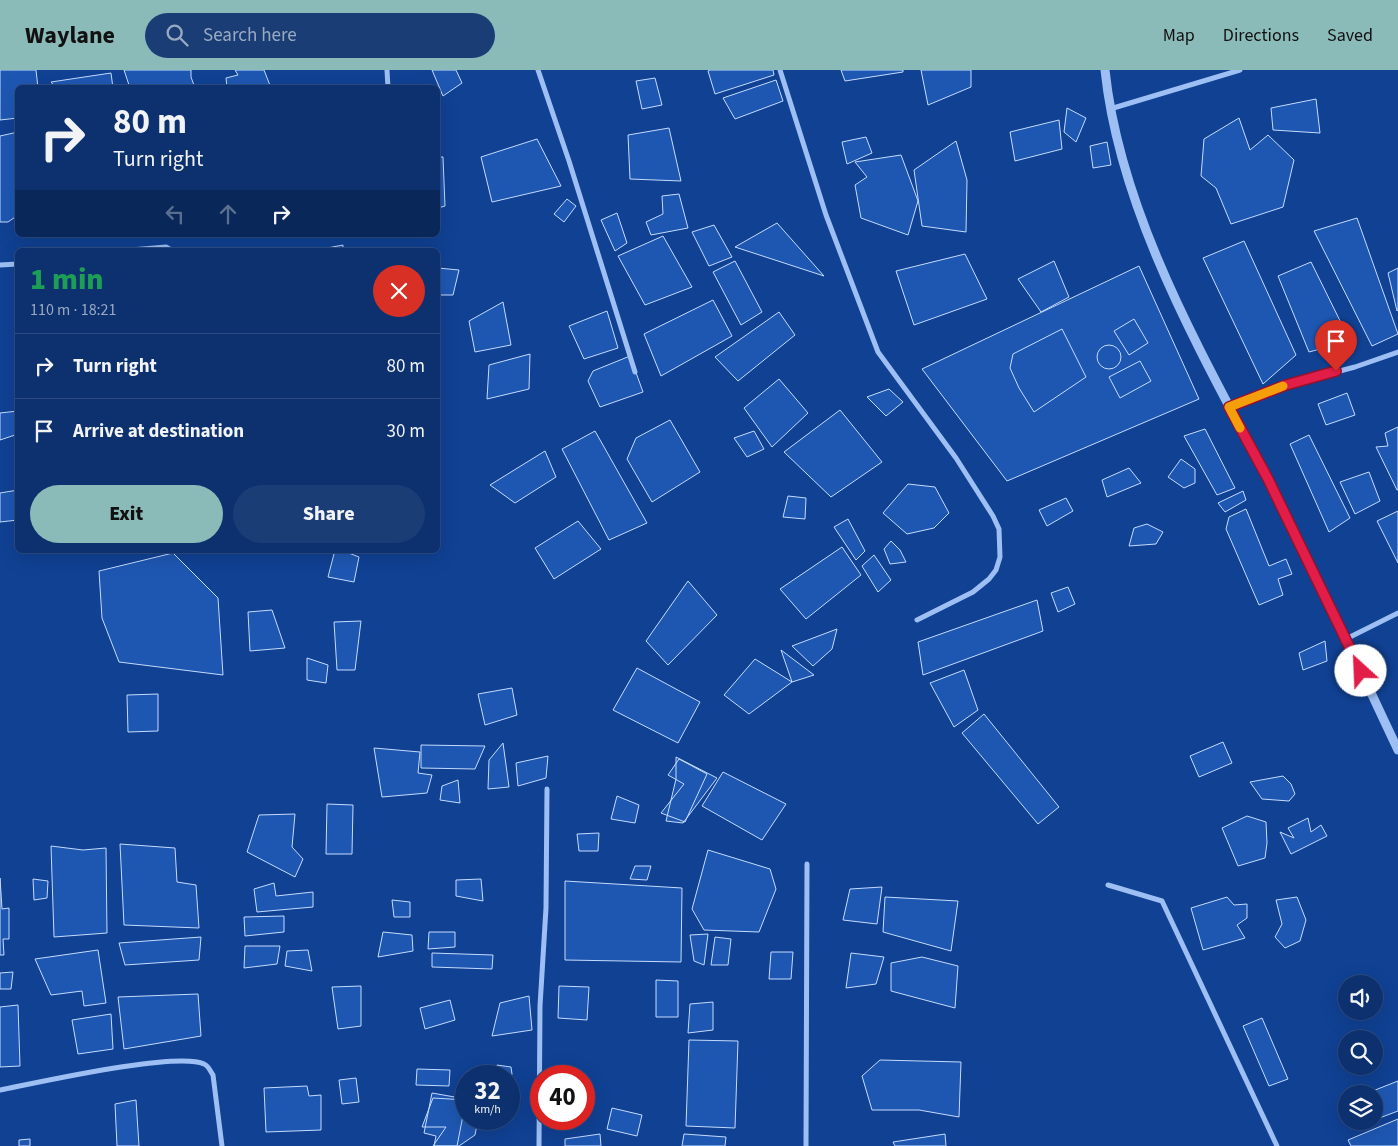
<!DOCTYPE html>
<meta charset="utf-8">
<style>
:root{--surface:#0c316e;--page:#1a3d76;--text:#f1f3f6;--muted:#9aa9c2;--line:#2c4c81;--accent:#8bbbb9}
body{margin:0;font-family:"Source Sans 3",sans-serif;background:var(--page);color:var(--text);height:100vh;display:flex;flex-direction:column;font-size:19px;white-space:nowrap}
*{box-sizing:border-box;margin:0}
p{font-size:16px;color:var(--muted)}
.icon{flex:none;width:28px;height:28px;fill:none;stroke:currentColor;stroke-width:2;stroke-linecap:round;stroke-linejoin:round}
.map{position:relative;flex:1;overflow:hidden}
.sheet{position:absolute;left:15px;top:178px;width:425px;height:305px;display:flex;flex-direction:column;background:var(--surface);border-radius:8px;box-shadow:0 5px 20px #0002,0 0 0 1px var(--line)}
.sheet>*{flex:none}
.top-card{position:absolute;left:15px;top:15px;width:425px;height:152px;border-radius:8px;box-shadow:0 5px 20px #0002,0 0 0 1px var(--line);background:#0c316e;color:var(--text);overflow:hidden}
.fabs{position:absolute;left:1338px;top:905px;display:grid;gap:10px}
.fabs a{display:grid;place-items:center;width:45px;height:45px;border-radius:50%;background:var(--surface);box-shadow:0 5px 20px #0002,0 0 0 1px var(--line);font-size:25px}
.speed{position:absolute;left:455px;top:995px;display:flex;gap:10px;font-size:25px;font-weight:700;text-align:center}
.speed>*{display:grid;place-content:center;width:65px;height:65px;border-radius:50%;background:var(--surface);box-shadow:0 5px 20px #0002,0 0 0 1px var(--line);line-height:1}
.speed small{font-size:12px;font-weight:400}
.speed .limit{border:8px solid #d22;background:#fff;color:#111}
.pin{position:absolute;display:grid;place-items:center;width:42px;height:42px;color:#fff;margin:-51px -21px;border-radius:50% 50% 50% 0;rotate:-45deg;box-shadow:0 0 5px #0007}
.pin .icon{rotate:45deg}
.me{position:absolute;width:55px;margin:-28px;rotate:335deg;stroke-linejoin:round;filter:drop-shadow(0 0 4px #0008)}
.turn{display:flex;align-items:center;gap:18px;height:105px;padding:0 15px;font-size:22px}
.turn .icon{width:65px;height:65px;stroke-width:2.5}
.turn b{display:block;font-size:35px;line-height:42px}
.lanes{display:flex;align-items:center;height:48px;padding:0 15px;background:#0003;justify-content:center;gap:25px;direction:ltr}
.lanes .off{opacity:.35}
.round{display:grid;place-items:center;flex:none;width:52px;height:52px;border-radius:26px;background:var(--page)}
.head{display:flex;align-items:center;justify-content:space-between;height:85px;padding:0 15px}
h1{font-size:30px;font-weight:800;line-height:38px;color:#1e9e55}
.primary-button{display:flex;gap:10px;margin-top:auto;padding:10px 15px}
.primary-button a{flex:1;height:58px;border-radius:30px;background:var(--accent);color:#111;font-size:20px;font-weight:800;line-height:58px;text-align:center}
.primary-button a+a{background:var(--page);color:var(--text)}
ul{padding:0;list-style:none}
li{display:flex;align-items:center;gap:15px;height:65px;padding:0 15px;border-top:1px solid var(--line)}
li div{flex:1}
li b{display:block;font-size:19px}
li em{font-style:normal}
header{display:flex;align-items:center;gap:30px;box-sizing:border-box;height:70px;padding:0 25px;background:var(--accent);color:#111}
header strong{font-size:24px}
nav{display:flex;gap:28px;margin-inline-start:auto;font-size:18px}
.search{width:350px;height:45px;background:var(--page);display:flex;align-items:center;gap:12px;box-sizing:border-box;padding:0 18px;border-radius:28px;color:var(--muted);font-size:19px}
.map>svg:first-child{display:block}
.building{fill:#1e57b2;stroke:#c5dbfe}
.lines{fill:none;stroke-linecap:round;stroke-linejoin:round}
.minor{stroke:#9dbff3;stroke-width:5}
.tertiary{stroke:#9dbff3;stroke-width:9}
.route-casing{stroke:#92132f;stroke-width:12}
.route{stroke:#e11d48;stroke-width:9}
.slow{stroke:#f59e0b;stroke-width:9}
</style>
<header>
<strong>Waylane</strong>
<div class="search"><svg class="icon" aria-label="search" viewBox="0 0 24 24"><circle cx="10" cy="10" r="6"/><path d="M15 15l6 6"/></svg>Search here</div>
<nav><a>Map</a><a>Directions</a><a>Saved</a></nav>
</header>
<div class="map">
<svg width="1398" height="1076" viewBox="0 0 1398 1076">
<rect width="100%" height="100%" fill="#104193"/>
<path class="building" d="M0,0H36L38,18H18V48L0,50Z
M124,0H191V7L195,18H134L129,15Z
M235,0H264L271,18H227L226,8L238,5Z
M432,0H456L462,13L443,26Z
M710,0H773L774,5L715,24L708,1Z
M841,0H903V2L845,11Z
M921,0H971V17L928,35Z
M111,3L113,18H56L51,12Z
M655,8L662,35L642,39L636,11Z
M776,10L783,31L735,49L723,28Z
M1316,29L1320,63L1273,60L1271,38Z
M1067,38L1086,48L1076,72L1064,62Z
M1239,48L1250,80L1268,65L1294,90L1283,137L1231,154L1216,118L1201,106L1204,69Z
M1059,50L1062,79L1015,91L1010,62Z
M669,58L681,111L630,109L628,65Z
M18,62V145L8,152H0V66Z
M866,67L872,83L847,94L842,72Z
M537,69L561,116L492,132L481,87Z
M956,71L967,110L966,162L922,156L914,100Z
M1107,72L1111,95L1093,98L1090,76Z
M901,85L918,131L908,165L861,148L855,115L867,107L855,92Z
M438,87H443L445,136L438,138Z
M679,124L688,158L651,165L646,152L663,144L662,126Z
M567,129L576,136L564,152L554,144Z
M617,143L627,173L615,181L601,150Z
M1357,148L1398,264L1372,276L1314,161Z
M777,153L824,206L735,177Z
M714,155L732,187L709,196L692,162Z
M663,166L692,217L645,235L618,186Z
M1244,171L1296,285L1263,314L1203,188Z
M343,175V180H317Z
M965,184L987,229L914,255L896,201Z
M735,191L762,242L741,255L713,202Z
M1054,191L1069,227L1041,242L1018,209Z
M1311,192L1350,271L1309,282L1278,206Z
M1139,196L1199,329L1007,411L922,299Z
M438,198L459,200L453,225H438Z
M1398,198V240L1397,241L1388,203Z
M713,230L732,266L661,306L644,264Z
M503,232L511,275L475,282L469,251Z
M607,241L618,278L584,289L569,256Z
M779,242L795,265L738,311L715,287Z
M1134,249L1148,273L1129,285L1114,261Z
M1062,259L1086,307L1034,342L1019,318L1010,298L1013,284Z
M1097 287a12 12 0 1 1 24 0a12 12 0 1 1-24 0Z
M530,284L529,319L487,329L489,295Z
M630,286L643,322L600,337L588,311L593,301Z
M1140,291L1151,311L1120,328L1109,307Z
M779,309L808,343L772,377L744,338Z
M889,319L903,332L886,346L867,327Z
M1347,323L1355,345L1326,355L1318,334Z
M840,340L882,392L831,427L784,382Z
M18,341V364L0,370V343Z
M670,350L700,402L652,432L627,389L636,368Z
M1398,357V420H1397L1376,377L1388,376L1385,363Z
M1205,359L1235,418L1217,425L1184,366Z
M595,361L647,453L609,470L562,379Z
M754,361L764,379L747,387L734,368Z
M1309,365L1350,448L1329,462L1290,374Z
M545,381L556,407L515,433L490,415Z
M1181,389L1195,399V413L1184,418L1168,407Z
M1129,398L1141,413L1107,427L1102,410Z
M1369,402L1380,431L1355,444L1340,412Z
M908,414L935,417L949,443L934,458L907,464L883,443Z
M18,420V450L0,452V423Z
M1243,421L1246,430L1225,442L1218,433Z
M788,426L806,428L805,449L783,447Z
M1066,428L1073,441L1047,456L1039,440Z
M1246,439L1269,496L1286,489L1292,504L1278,509L1283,525L1259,535L1226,459L1229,447Z
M1398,441V493L1377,451Z
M848,449L865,481L856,490L834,457Z
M578,451L601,479L554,509L535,478Z
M1147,454L1163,462L1156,474L1129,476L1134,458Z
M891,471L900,480L906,492L890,494L884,479Z
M842,477L861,505L806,549L780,519Z
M335,480H341L359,487L354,512L328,507Z
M173,483L218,528L223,605L119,592L102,548L99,501Z
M874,485L891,510L878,522L862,496Z
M688,511L717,545L668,595L646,571Z
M1068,517L1075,534L1058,542L1051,523Z
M1037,530L1043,561L923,605L918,572Z
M272,540L285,578L250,581L248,542Z
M361,551L355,600H337L334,552Z
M837,559L832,579L813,596L792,576Z
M1325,571L1327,591L1303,600L1299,583Z
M781,580L814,605L792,612Z
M307,588L328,595L326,613L307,610Z
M755,589L792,612L749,644L724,625Z
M637,598L700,632L678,673L613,640Z
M964,600L978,640L954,657L930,613Z
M512,618L517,645L485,655L478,624Z
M158,624V661L128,662L127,625Z
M984,644L1059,737L1038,754L962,663Z
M1223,672L1232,693L1199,707L1190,686Z
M503,673L509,717L488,719L489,690Z
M421,675L485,676L475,699L421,698Z
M374,678L420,682L418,703L432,705L427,723L382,727Z
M548,686L546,708L518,716L516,693Z
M676,687L717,708L683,753L666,751L676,709Z
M679,689L707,704L685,752L661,743L684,714L668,705Z
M723,702L786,734L762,770L702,736Z
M1283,706L1291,714L1295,724L1289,731L1262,729L1250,712Z
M458,710L460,733L440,730L442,716Z
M617,726L639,735L635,753L611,749Z
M327,734L353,735L352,784H326Z
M295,744L292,777L303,789L295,807L247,782L259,745Z
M1247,746L1266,752L1267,773L1265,788L1238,796L1222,758Z
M1308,748L1311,762L1321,755L1327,766L1291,784L1280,762L1294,768L1288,758Z
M599,763L598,781H579L577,764Z
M120,774L175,778L177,812L196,815L199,858L124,855Z
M51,776L83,780L106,778L107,863L54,867Z
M708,780L770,799L776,819L759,862L704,860L692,839Z
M635,796H651L647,810L630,809Z
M0,808L2,839L9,838V869H3L4,885H0Z
M33,809L48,811L47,828L34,830Z
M481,809L483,831L456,826V810Z
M565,811L682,818L681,892L565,890Z
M274,813L276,826L313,822V837L257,842L254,819Z
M882,817L877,854L843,850L850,819Z
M885,827L958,831L951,881L883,862Z
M1227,827L1234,835L1247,834V848L1237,855L1245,868L1203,880L1191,838Z
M1297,827L1306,850L1300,871L1285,878L1275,867L1282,854L1276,830Z
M392,830L410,832V847H394Z
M284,846V862L245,866L244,847Z
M383,862L412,865L413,881L378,887Z
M429,862H455V877L428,879Z
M708,864L704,895L694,891L690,865Z
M201,867L199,890L125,895L119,873Z
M715,867L731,869L728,895H711Z
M245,876H280L277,894L244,898Z
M98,880L106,933L84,936L82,921L51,925L35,889Z
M308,880L312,901L285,896L287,881Z
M771,882H793L791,909H769Z
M432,883L493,885L492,899L432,897Z
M851,883L884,887L876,914L846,918Z
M922,887L958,896L955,938L891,921V893Z
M13,902L11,919H0V903Z
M656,910L678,911V947H656Z
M361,916V956L338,959L332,917Z
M559,916L589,917L587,950L558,948Z
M198,924L201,966L124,979L118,927Z
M529,926L532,960L492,966L500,933Z
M450,930L455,950L425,959L420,938Z
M713,932V960L688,963L690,934Z
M18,935L20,996L0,997V937Z
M111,944L113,979L78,984L72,950Z
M1262,948L1288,1009L1269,1016L1243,956Z
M689,970L738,971L735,1058L686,1056Z
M880,990L961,992L959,1047L919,1040H872L862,1006Z
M497,995L511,997L512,1004L509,1011V1006H496Z
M417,999L450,1000L449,1016L416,1015Z
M356,1008L359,1032L342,1034L339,1010Z
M1398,1011V1041L1374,1050V1024H1365Z
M307,1016L309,1026L321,1025V1060L266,1062L264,1018Z
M432,1023L466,1029V1041L463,1046H466V1049H478L475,1065L459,1076H434L436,1066L424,1063Z
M433,1028L466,1030L457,1076H433L446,1057H422Z
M136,1030L139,1076H117L115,1034Z
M612,1038L642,1045L637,1066L607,1059Z
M1398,1049V1076H1351L1348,1070Z
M600,1064L601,1076H565V1069Z
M684,1064L726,1067L725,1076H682Z
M945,1064L946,1076H895L893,1072Z
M30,1069V1076H19V1070Z"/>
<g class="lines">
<path class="minor" d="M387,0L388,18
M538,0L569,91L635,302
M780,0L826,145L878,282L956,388L993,446L999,459L1000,487L996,500L989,509L973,522L917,550
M1110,39L1240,0
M131,180L166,177L171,180
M0,195L18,194
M1229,337L1286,315L1355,297L1398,282
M1346,569L1398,543
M1108,815L1162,831L1277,1076
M0,1020C36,1013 177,981 204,994C209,996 210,1001 213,1005L222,1076
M539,1076L540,936L546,838L547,719
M806,1076L807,794"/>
<path class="tertiary" d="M1105,0C1120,143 1201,282 1267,408C1313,497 1355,589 1398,680"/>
</g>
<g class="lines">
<defs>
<path id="route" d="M1336,301L1286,315L1229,337L1268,409L1361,601"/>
</defs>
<use href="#route" class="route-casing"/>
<use href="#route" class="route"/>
<path class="slow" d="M1240,358L1229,337L1283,316"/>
</g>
</svg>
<div class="fabs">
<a><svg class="icon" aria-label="sound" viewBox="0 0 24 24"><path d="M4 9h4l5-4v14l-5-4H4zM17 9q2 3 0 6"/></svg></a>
<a><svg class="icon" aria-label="search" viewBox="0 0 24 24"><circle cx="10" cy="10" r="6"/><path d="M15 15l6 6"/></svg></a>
<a><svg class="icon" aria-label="layers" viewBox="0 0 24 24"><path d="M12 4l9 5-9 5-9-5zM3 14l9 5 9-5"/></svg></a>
</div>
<div class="speed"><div>32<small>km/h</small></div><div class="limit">40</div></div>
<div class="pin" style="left:1336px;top:301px;background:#d93025"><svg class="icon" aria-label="arrive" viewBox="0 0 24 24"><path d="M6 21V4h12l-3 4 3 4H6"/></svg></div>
<svg class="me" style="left:1361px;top:601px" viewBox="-20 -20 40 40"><circle r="19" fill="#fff"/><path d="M0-13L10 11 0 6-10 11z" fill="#e11d48"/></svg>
<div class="top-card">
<div class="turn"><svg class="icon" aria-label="right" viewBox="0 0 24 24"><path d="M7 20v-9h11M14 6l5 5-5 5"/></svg><div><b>80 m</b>Turn right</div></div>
<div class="lanes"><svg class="icon off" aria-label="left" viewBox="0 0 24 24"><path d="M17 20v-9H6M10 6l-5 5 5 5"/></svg><svg class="icon off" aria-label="ahead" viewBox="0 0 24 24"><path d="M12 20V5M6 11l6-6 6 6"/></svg><svg class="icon" aria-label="right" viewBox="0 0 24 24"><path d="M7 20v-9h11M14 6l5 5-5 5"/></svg></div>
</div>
<section class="sheet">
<div class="head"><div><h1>1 min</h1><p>110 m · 18:21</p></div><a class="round" style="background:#d93025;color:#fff"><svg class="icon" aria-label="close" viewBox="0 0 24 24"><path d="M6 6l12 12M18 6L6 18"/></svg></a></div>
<ul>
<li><svg class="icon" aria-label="right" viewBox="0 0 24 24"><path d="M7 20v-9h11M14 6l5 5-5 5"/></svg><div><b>Turn right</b></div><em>80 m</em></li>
<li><svg class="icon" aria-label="arrive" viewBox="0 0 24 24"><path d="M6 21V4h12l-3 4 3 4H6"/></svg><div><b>Arrive at destination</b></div><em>30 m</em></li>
</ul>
<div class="primary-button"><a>Exit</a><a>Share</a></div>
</section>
</div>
